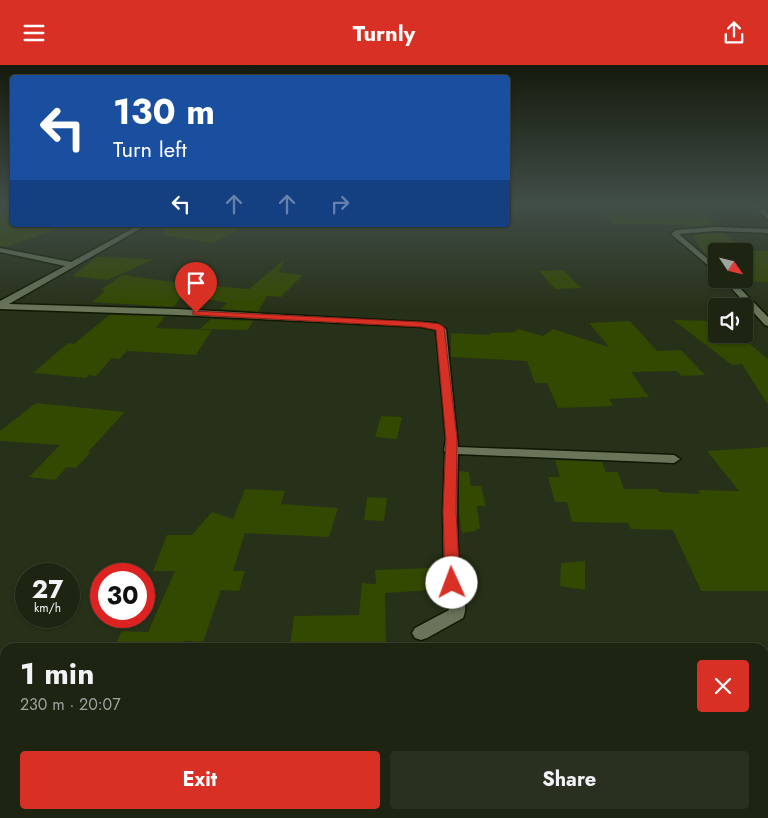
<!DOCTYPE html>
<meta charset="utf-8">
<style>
:root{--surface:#1d2412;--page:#2a3020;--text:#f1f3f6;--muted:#a0a49f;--line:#3b4132;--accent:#d93025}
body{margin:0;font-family:Jost,sans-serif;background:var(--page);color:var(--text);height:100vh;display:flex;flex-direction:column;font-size:19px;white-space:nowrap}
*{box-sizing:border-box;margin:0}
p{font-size:16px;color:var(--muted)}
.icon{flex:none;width:28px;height:28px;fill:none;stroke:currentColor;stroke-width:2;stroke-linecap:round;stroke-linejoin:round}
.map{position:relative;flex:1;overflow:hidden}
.sheet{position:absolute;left:0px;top:578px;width:769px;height:176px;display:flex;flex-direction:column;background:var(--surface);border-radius:15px 15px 0 0;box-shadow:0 1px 4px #0004,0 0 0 1px var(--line)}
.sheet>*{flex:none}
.guide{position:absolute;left:10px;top:10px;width:500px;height:152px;border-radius:5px;box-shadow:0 1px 4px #0004,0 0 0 1px var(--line);background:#1a4fa0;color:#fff;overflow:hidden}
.needle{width:32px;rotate:125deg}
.buttons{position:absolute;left:708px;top:178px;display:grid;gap:10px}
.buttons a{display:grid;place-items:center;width:45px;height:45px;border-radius:5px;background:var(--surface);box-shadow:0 1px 4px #0004,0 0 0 1px var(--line);font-size:25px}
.speed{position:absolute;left:15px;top:498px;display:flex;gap:10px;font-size:25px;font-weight:700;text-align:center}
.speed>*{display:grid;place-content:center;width:65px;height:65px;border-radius:50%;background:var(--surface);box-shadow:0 1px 4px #0004,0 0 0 1px var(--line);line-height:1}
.speed small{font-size:12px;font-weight:400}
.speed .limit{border:8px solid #d22;background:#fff;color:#111}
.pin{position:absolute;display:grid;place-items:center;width:42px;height:42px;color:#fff;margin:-51px -21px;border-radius:50% 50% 50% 0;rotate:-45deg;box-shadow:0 0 5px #0007}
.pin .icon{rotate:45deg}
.me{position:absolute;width:55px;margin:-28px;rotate:358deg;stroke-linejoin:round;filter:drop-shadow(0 0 4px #0008)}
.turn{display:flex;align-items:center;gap:18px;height:105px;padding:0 20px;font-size:22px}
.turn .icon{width:65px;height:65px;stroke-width:2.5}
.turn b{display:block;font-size:35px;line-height:42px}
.lanes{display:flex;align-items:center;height:48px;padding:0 20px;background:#0003;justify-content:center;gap:25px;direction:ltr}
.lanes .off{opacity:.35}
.round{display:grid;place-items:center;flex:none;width:52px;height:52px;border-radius:5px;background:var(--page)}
.headline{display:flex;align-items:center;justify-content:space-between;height:85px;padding:0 20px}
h1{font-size:30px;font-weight:700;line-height:38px}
.button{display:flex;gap:10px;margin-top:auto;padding:10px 20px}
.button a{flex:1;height:58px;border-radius:5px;background:var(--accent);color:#fff;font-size:20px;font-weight:700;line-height:58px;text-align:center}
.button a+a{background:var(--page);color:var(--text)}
header{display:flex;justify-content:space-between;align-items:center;height:65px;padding:0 20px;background:var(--accent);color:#fff;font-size:22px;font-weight:700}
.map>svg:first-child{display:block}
.building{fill:#334800}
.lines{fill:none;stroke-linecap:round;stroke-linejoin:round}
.minor-casing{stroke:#0f1802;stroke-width:3}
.minor{fill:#697459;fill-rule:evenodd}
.route{fill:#d93025;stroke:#8d1f18}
</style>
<header><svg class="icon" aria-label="menu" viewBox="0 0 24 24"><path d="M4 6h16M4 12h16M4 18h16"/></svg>Turnly<svg class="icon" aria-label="share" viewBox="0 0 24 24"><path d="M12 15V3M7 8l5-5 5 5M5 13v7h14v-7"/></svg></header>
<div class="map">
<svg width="768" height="753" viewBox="0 0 768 753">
<rect width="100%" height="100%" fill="#273018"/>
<path class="building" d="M596,140H694L715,160L687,162L686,160L613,159Z
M0,146L12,150V160H45L58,164L5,182L0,181Z
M163,160H247L214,178L163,170Z
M715,168H724L732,176L747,178L752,186H768V217L735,216L733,214H744V186H716V199L705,189L692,170Z
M97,192L154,194L108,215L72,211Z
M285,194L279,207L303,210L281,232L267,231L258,247L221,244L227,238L185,230L186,227L173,242L92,237L105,226L101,225L122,210L187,219L249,224Z
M563,205L581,223L555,224L539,206Z
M109,250L165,251L156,263L212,265L196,290L127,286L119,294L112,293L96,311L89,310L86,313L33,308L68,278L74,279Z
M211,254L253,256L248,265L200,264Z
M673,255L716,256V269H738L768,294V340L742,299L732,300Z
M630,256L657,286L681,285L705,310L681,311L677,306L631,307L649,332L609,334L614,341L558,343L547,318H535L527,296L451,292V268L490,270L489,268L515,267L518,264L543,271L553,264L609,282L589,258Z
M36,338L125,347L88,387H91L76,403L67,402L55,415L29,412L60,380L0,376V366Z
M381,351L402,352L397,374L375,372Z
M768,382V526H701L673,465L631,464L628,458L572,457L567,437H555L548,412H560L555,395L602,397L606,407H618L624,424H657L659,427L700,429L698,425L739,426L707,386Z
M459,406L469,407L471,421H481L486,441H477L480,464H476V466L463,468L461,464L459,446Z
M245,424L285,426L281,439L338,443L329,472L245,468L233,506H245L239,526L221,525L203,577L184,576L181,582H114L122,566L148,567L175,506H153L167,470H192L212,447L233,454Z
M367,432L387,433L384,456L364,455Z
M585,496V525L560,521L561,498Z
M430,503L433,525L385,528L386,582H290L294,551L359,550L362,518L376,519L375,505Z"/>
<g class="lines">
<defs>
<path id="minor" d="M753,140H760L768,148V154Z
M139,160H147L9,239L177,244L436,258L446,264L458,382L674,390L680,394L674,398L458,389C457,431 456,474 460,516C461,528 469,540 463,553L427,573L421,575L415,573L412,568L415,563L449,545L444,518L443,446L445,387L444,385L446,374L436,265L422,262L177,250L0,244V236L65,201L0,187V183L71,197Z
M715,162L768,164V168L715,166L679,169L716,201V207L671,169L676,165Z
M723,214H731L768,252V261L765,260Z"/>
</defs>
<use href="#minor" class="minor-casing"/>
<use href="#minor" class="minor"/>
</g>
<linearGradient id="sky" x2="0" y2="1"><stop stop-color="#151a0d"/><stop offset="0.57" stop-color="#414e48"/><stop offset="1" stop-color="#414e48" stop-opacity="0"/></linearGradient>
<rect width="768" height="245" fill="url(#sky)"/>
<path class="route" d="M193,246L422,257L439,259L444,262L457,374L456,446L460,518L457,522L452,523L447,522L445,518L443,446L446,374L436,265L422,262L196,250H193Z"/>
</svg>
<div class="buttons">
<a><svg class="needle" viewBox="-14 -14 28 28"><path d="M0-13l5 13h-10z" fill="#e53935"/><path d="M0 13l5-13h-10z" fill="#a0a49f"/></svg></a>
<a><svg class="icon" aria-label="sound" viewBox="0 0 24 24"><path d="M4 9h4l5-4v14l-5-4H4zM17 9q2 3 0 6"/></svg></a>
</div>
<div class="speed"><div>27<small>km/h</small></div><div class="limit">30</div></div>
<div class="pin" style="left:196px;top:248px;background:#d93025"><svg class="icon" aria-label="arrive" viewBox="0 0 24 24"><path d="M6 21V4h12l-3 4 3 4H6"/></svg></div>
<svg class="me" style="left:452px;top:518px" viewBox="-20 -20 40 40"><circle r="19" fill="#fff"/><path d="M0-13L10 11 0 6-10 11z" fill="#d93025"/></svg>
<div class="guide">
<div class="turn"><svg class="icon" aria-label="left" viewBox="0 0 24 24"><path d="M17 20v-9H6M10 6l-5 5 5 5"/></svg><div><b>130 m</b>Turn left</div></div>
<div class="lanes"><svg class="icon" aria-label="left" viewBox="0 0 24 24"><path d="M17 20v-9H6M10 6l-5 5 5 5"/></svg><svg class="icon off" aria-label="ahead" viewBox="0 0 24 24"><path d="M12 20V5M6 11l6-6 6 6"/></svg><svg class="icon off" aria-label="ahead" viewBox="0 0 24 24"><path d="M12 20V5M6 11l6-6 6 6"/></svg><svg class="icon off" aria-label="right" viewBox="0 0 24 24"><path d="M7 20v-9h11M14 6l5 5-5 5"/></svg></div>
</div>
<section class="sheet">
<div class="headline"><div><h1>1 min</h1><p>230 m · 20:07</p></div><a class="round" style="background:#d93025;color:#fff"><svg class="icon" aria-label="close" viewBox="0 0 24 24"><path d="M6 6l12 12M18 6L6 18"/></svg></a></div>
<div class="button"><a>Exit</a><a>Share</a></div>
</section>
</div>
